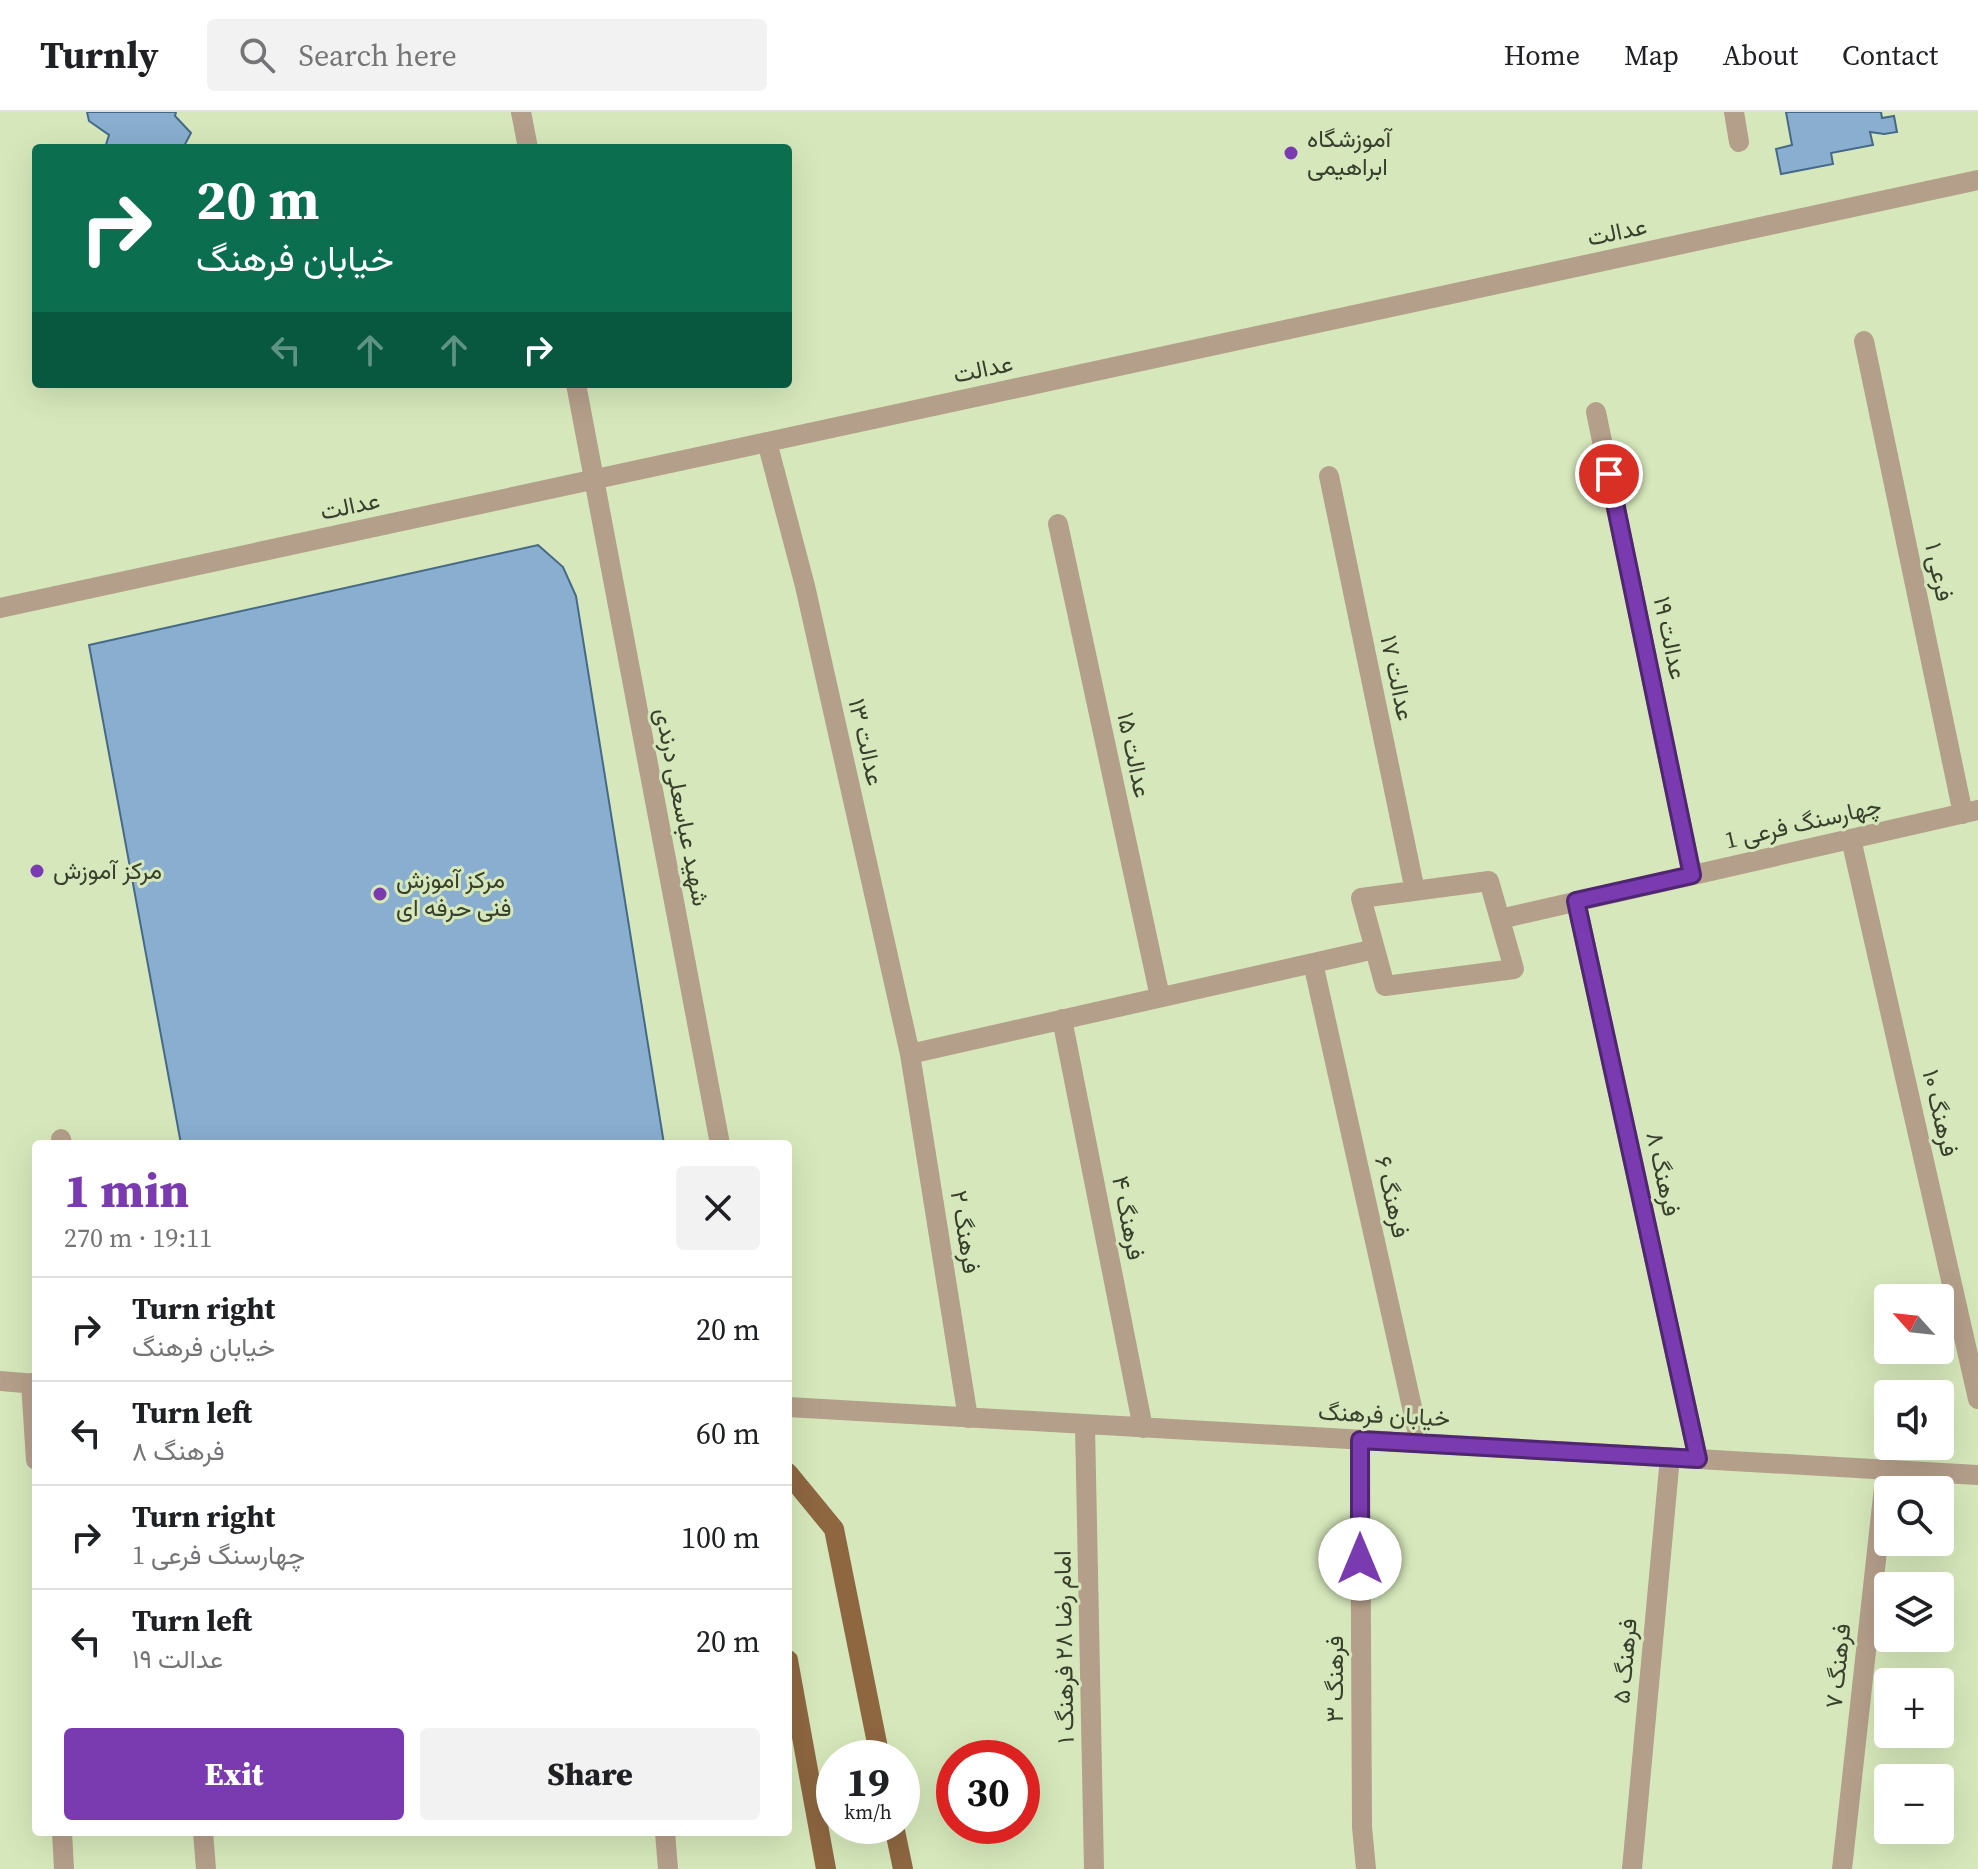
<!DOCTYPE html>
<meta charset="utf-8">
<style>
:root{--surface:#fff;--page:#f2f2f2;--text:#202124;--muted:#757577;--line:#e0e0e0;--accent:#7a3bb0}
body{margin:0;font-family:"Source Serif 4",Vazirmatn,serif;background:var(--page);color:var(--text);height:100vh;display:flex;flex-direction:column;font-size:30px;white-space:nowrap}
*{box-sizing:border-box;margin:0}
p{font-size:26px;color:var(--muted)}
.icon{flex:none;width:44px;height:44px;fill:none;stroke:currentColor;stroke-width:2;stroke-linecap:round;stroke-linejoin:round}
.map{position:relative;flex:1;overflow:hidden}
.drawer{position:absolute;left:32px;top:1028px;width:760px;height:696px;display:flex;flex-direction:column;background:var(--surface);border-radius:8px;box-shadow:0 8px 32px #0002}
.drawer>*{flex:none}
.hud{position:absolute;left:32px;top:32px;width:760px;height:244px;border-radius:8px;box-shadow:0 8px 32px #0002;background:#0b6e4f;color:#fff;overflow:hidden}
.needle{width:52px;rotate:297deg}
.controls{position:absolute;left:1874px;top:1172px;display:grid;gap:16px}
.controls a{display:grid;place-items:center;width:80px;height:80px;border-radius:8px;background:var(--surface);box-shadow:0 8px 32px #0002;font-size:40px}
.speed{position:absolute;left:816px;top:1628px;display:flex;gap:16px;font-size:40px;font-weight:700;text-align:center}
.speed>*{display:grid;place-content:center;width:104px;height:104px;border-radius:50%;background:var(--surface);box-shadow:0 8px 32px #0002;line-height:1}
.speed small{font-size:20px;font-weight:400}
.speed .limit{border:12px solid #d22;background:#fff;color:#111}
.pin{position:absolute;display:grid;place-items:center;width:68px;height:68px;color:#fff;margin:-34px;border:4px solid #fff;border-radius:50%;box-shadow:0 2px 8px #0007}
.me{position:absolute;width:88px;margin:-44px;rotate:0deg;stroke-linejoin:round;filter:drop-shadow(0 0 6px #0008)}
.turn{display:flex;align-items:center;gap:28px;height:168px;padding:0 32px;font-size:36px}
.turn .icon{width:104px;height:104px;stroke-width:2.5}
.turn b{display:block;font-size:56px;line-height:68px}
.lanes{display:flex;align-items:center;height:76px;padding:0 32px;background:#0003;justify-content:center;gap:40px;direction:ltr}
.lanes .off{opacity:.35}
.round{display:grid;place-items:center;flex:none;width:84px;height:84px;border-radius:8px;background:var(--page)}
.summary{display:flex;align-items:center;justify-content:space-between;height:136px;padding:0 32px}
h1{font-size:48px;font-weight:800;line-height:60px;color:var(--accent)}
.primary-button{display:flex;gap:16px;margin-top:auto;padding:16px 32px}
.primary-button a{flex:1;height:92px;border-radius:8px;background:var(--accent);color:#fff;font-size:32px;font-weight:800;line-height:92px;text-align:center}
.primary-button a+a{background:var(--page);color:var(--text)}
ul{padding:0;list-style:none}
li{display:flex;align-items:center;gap:24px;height:104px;padding:0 32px;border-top:2px solid var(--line)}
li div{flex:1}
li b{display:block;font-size:30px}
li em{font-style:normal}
header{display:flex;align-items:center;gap:48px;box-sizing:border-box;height:112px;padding:0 40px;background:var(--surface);border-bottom:2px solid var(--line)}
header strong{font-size:38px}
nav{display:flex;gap:44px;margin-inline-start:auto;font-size:28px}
.search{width:560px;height:72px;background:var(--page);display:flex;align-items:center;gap:20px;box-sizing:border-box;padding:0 28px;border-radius:8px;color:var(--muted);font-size:30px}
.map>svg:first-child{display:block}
.building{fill:#89aecf;stroke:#466987;stroke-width:2}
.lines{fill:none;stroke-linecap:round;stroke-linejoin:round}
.minor{stroke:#b49f8a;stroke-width:20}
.major{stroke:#8e6741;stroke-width:20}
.route-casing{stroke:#4f2672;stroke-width:20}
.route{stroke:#7a3bb0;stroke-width:14}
.poi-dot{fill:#7a3bb0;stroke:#d6e8bb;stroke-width:3}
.labels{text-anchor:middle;stroke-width:6;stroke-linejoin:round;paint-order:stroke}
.poi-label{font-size:24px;fill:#383f2d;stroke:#d6e8bb;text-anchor:start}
.street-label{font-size:24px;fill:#383f2d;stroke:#d6e8bb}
</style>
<header>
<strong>Turnly</strong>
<div class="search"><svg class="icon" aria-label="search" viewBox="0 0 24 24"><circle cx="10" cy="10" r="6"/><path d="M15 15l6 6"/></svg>Search here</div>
<nav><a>Home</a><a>Map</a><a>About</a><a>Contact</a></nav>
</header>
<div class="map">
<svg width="1978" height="1757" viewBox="0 0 1978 1757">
<rect width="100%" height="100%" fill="#d6e8bb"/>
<path class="building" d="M87,0H176L175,4L191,21L183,36H105L109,23L89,9Z
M1786,0H1881L1882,6L1894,4L1897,20L1884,22L1870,20L1873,33L1831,41L1833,52L1781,62L1776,37L1792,33Z
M538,433L563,455L576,484L664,1032H181L89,533Z"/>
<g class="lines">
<path class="minor" d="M521,0L528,36
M1734,0L1739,30
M1864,229L1963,702
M576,272L720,1032
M1596,300L1692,763
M767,330L805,474L910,942L968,1306
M1329,364L1415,779
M1058,412L1160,885
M0,496L1978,68
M1851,727L1978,1287
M1489,769L1514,857L1385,874L1361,786Z
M1576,789L1698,1347
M1500,807L1978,698
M1313,851L1420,1331
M1062,907L1143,1316
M910,942L1375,837
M61,1027L62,1032
M0,1269L36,1272
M31,1271L36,1348
M788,1295L1978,1363
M1085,1313L1094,1757
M1360,1328L1362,1715L1366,1757
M62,1720L64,1757
M203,1720L206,1757
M665,1720L668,1757
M1632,1757L1670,1345
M1842,1757L1886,1357"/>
<path class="major" d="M788,1361L834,1417L880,1646
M788,1548L826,1757
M894,1714L903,1757"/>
</g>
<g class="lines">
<defs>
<path id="route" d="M1360,1447V1328L1698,1347L1576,789L1692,763L1609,362"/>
</defs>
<use href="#route" class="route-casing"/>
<use href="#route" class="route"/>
</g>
<g class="poi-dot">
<circle cx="1291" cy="41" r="8"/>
<circle cx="37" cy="759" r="8"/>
<circle cx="380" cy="782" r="8"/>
</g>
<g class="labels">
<g class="poi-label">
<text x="1307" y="35">آموزشگاه<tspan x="1307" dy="28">ابراهیمی</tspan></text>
<text x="53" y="767">مرکز آموزش</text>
<text x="396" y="776">مرکز آموزش<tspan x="396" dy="28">فنی حرفه ای</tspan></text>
</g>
<g class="street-label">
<text transform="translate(1617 120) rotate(-12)" y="8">عدالت</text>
<text transform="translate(983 257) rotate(-12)" y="8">عدالت</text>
<text transform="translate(350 394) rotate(-12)" y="8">عدالت</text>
<text transform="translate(1939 460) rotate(78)" y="8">فرعی ۱</text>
<text transform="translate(1670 526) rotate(78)" y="8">عدالت ۱۹</text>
<text transform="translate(1397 566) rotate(78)" y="8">عدالت ۱۷</text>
<text transform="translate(866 630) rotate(77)" y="8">عدالت ۱۳</text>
<text transform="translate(1134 643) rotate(78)" y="8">عدالت ۱۵</text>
<text transform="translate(682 695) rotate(79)" y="8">شهید عباسعلی درندی</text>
<text transform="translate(1803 711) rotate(-13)" y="8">چهارسنگ فرعی 1</text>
<text transform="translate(1940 1001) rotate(77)" y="8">فرهنگ ۱۰</text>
<text transform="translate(1663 1062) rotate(78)" y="8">فرهنگ ۸</text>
<text transform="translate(1392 1085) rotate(77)" y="8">فرهنگ ۶</text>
<text transform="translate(1128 1106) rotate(79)" y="8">فرهنگ ۴</text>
<text transform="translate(965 1120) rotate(81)" y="8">فرهنگ ۲</text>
<text transform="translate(1384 1303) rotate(3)" y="8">خیابان فرهنگ</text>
<text transform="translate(1064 1535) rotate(-91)" y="8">امام رضا ۲۸ فرهنگ ۱</text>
<text transform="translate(1625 1549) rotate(-85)" y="8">فرهنگ ۵</text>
<text transform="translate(1838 1554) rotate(-84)" y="8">فرهنگ ۷</text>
<text transform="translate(1335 1567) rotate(-90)" y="8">فرهنگ ۳</text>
</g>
</g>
</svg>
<div class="controls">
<a><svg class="needle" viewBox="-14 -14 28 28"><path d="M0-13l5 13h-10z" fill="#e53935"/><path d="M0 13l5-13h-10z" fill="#757577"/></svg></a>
<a><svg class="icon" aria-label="sound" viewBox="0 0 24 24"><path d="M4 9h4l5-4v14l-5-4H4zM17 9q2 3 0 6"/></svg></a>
<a><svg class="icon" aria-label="search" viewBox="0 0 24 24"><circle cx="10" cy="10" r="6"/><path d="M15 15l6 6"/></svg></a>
<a><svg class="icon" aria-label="layers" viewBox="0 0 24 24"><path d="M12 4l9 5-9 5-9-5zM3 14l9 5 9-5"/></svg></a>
<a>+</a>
<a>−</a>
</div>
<div class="speed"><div>19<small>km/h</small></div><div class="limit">30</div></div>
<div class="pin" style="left:1609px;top:362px;background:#d93025"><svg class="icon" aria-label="arrive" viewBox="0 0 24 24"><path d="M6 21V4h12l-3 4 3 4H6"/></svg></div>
<svg class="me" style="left:1360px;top:1447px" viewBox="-20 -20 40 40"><circle r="19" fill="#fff"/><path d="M0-13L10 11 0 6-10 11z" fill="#7a3bb0"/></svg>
<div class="hud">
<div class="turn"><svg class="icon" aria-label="right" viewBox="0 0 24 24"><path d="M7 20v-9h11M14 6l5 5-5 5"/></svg><div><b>20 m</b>خیابان فرهنگ</div></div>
<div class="lanes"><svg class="icon off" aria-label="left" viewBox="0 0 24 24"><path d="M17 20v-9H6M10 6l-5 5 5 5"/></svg><svg class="icon off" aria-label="ahead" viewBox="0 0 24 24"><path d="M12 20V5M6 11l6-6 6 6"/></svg><svg class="icon off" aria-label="ahead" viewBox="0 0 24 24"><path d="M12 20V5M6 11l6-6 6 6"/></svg><svg class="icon" aria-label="right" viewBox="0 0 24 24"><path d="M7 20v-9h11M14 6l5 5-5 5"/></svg></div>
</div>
<section class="drawer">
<div class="summary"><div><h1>1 min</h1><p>270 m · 19:11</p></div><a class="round"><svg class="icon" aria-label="close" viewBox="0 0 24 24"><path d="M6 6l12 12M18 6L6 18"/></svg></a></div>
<ul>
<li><svg class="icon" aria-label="right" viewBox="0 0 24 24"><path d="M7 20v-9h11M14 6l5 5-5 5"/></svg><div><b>Turn right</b><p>خیابان فرهنگ</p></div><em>20 m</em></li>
<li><svg class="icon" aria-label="left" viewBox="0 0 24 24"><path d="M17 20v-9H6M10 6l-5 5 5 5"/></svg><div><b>Turn left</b><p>فرهنگ ۸</p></div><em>60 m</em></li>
<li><svg class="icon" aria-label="right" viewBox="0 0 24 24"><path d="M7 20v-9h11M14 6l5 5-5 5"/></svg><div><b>Turn right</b><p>چهارسنگ فرعی 1</p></div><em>100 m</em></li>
<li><svg class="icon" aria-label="left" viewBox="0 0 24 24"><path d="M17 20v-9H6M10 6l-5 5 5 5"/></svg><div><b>Turn left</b><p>عدالت ۱۹</p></div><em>20 m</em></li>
</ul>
<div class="primary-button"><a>Exit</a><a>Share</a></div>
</section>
</div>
